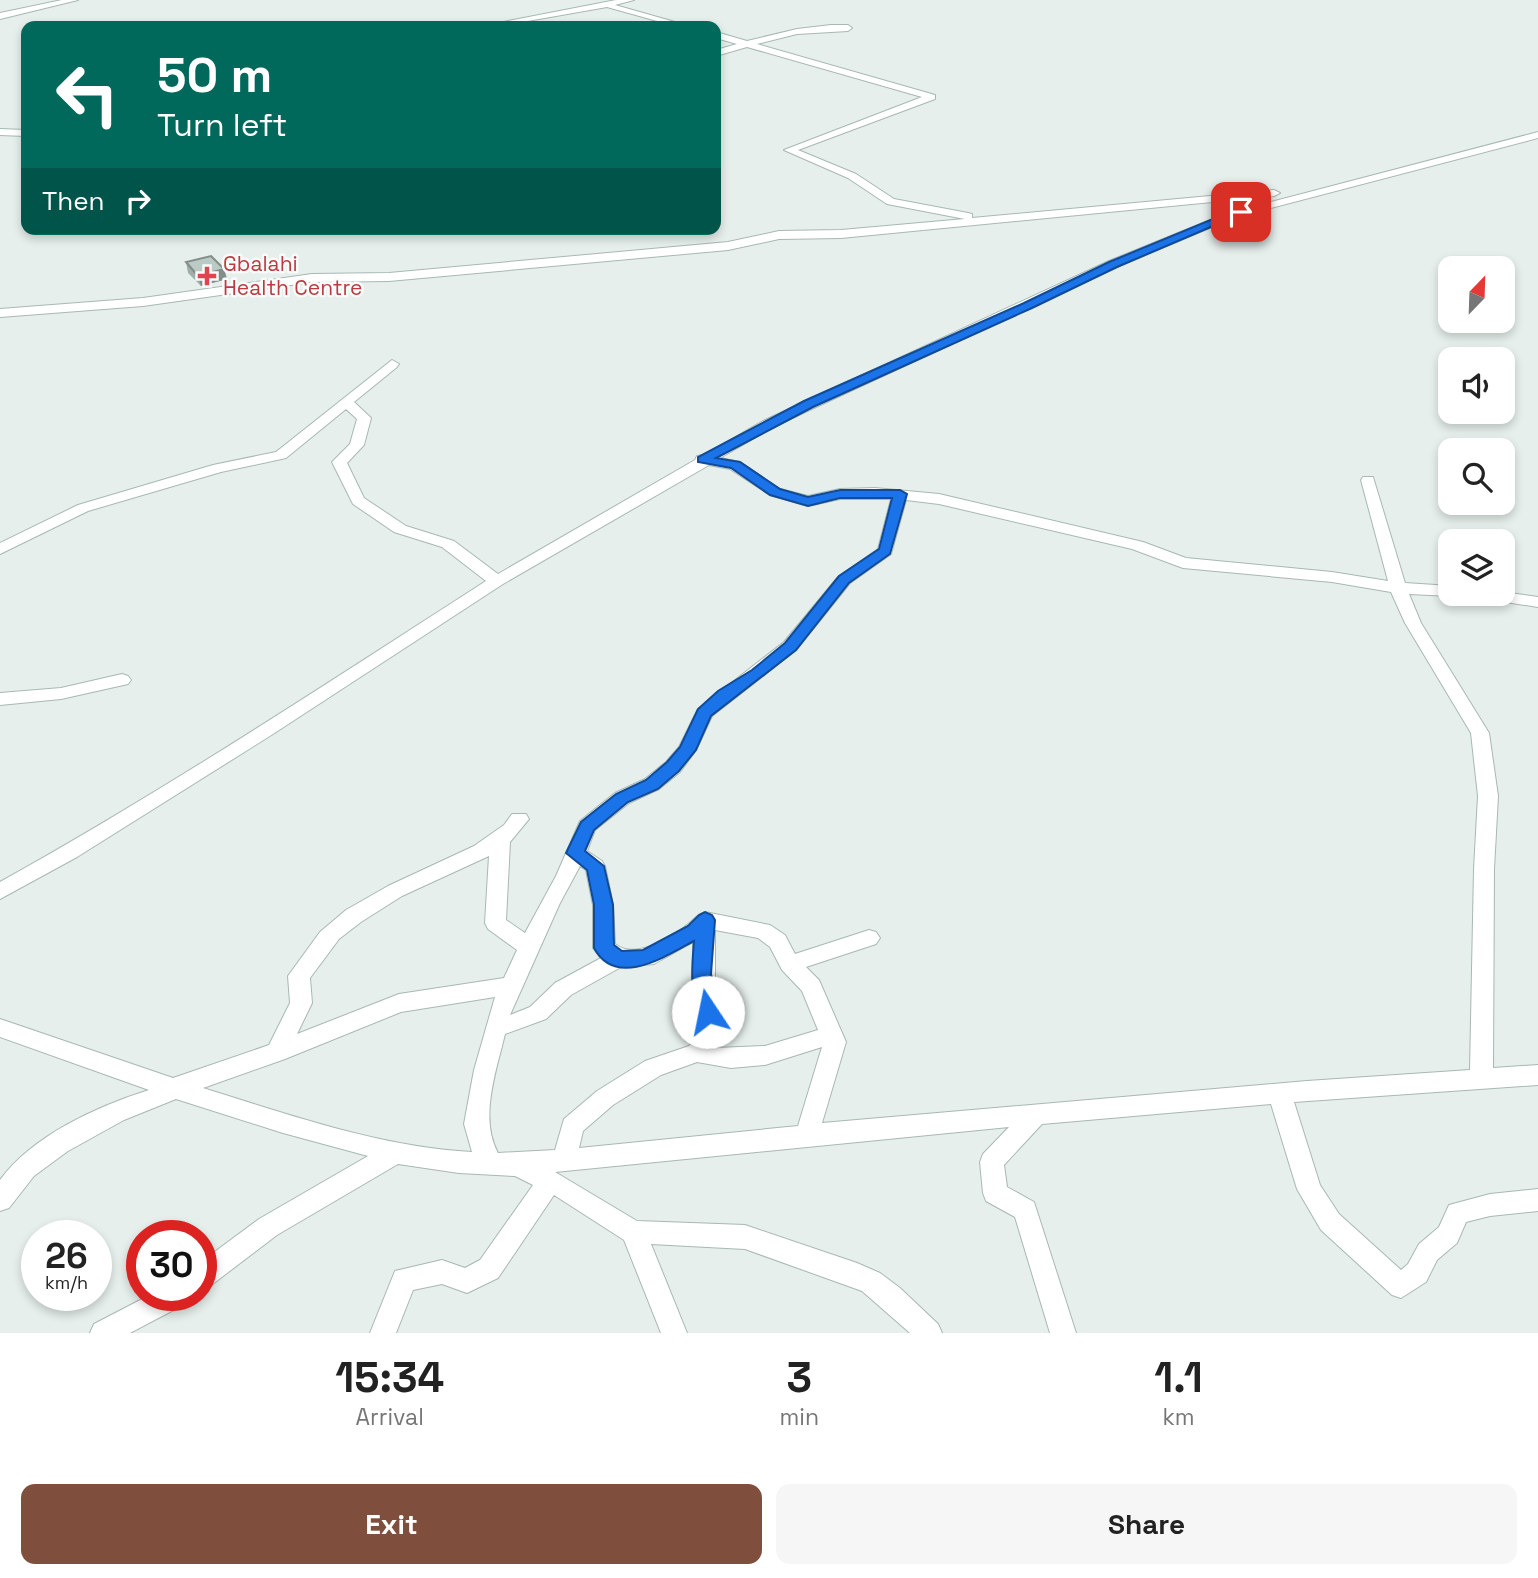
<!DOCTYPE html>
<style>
:root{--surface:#fff;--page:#f6f6f6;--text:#222;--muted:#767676;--accent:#804e3d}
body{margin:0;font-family:"Space Grotesk",sans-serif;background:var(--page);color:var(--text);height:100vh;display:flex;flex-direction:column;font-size:26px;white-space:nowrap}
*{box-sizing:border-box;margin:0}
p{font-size:23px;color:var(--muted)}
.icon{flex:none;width:38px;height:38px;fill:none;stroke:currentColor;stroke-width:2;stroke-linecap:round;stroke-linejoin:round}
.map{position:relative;height:1333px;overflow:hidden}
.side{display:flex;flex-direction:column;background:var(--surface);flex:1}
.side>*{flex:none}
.hud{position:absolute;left:21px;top:21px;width:700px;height:214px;border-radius:14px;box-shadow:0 4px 10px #0003;background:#00695c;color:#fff;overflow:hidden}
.needle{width:46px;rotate:23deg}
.tools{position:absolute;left:1438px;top:256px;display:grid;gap:14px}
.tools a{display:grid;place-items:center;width:77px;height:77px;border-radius:14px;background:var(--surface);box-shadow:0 4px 10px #0003;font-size:35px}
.speed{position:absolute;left:21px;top:1220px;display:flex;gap:14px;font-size:35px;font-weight:700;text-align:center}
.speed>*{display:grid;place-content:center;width:91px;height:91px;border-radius:50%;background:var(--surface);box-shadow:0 4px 10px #0003;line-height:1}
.speed small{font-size:18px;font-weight:400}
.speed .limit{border:10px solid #d22;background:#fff;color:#111}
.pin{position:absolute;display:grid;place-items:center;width:60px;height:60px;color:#fff;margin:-30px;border-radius:14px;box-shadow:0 4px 10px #0006}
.me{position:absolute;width:77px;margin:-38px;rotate:349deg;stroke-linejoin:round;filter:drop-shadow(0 0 5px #0008)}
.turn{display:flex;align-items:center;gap:24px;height:147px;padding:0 21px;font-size:32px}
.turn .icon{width:91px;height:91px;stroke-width:2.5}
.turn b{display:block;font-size:49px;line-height:60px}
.then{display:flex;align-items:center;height:66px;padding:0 21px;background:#0003;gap:14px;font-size:26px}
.eta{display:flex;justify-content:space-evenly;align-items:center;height:119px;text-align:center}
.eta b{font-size:42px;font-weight:600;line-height:49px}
.action{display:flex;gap:14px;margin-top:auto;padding:14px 21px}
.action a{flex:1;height:80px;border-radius:14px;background:var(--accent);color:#fff;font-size:28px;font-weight:600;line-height:80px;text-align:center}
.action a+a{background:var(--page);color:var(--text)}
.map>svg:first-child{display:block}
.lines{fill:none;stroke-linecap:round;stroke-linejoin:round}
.minor-casing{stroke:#a8b8b2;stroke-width:2}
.minor{fill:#fff;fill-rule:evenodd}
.wall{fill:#a1aea9}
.shaded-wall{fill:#838d89}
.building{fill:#bbcac4;stroke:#838d89;stroke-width:2}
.route{fill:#1a73e8;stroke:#114b97;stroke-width:2}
.health-dot{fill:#e0444e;stroke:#f7fbf9;stroke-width:2.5}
.labels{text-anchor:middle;stroke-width:5;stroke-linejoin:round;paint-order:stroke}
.far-health-label{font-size:21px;fill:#be3a42;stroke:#f7fbf9;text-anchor:start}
</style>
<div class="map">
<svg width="1538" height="1333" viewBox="0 0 1538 1333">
<rect width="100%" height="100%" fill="#e6efeb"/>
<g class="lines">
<defs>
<path id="minor" d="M62,0H78L0,19V13Z
M616,0H634L615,5L689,26H675L607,7L500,26H483Z
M831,25H848L852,28L848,31L797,34L757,44L935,95V99L798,150L856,174L894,199L968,213L972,214V218L1274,190L1280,193L1274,196L841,238L779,239L728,250L389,281L312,282L143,306L0,317V309L143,298L312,274L389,273L728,242L779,231L841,230L965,219L887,204L848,178L784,150L922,97L747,47L716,56V50L737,44L716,38V32L747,41L797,29Z
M0,129L26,130V136L0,135Z
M1538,132V138L1233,218L1117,267L773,427L720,458L740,462L780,489L808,496L840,489L875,488L939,494L1143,542L1186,558L1332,572L1388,581L1361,480L1363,477H1373L1405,583L1451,586V593H1458L1451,596L1409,594L1421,623L1489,733L1498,796L1494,869L1493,1068L1538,1065V1085L1294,1102L1320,1185L1339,1214L1401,1270L1408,1264L1419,1244L1439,1227L1449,1205L1490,1194L1538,1189V1211L1490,1216L1466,1222L1457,1243L1437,1260L1426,1282L1401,1298L1392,1295L1321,1230L1297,1189L1271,1104L1042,1124L1004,1165L1007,1187L1034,1202L1076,1333H1050L1015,1217L986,1201L983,1193L980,1162L983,1154L1009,1127L555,1172L637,1221L745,1225L857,1263L880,1273L900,1288L938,1324L942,1333H910L862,1291L745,1249L651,1244L687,1333H661L624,1240L554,1195L498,1278L467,1293L442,1284L413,1290L396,1333H370L395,1271L442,1260L465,1268L480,1260L533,1185L515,1176L459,1173L398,1164L277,1235L210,1286L201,1289V1262L259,1219L368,1156L283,1133L176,1099L124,1120L68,1151L34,1176L9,1208L0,1211V1180C33,1135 98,1106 149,1090L0,1037V1019L173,1078L269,1045L290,1003L288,976L320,932L346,910L388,886L474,846L504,825L512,814H526L529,819L510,842L506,920L525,933L556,876L580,821L615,793L645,779L666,762L679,747L698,709L784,642L838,577L878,549L891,499H840L808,506L770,495L730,469L709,465L503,584L273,734L77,857L0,899V882C167,789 326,684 486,581L442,547L394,532L353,504L332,462L350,444L357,419L346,409L286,458L221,472L88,511L0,554V543L78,505L213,465L276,452L392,360L399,364L397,367L354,402L371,418L364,445L347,463L364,498L406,526L454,541L498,574L695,460L697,456L704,455L763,421L1109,261L1225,214ZM906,500L939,504L1132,549L1183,568L1332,582L1391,592L1405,623L1471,733L1478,796L1474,869L1470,1070L1307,1081L822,1123L846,1042L819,980L806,967L876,944L880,938L876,932L869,930L795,954L785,935L770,925L705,912C696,915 694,920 687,925C669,939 635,960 615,944L613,905L605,866L602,861L587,851L595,830L629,803L659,789L680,772L696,750L712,716L796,650L850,583L891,554ZM489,856L485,923L488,929L517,950L504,978L399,994L297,1034L312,1003L310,978L339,939L361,922L402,896ZM580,866L586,870L593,905V948L601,958L555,983L530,1007L510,1015L560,903ZM715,930L758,938L770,947L782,970L802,991L818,1030L765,1046L716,1048L732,1028L722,1011L715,990ZM693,942V990L708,1027L689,1046L645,1061L597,1091L564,1119L555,1150L498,1153C479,1118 496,1072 505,1034L546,1019L571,995L621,967L654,964ZM495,997L474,1070L464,1124L472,1152C380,1147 290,1115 203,1088L285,1059L401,1012ZM822,1047L798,1126L579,1148L583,1131L613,1105L661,1075L697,1062L731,1068L765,1065Z
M1503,592L1538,597V607L1480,598L1472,593Z
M122,674L128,676L131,680L128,684L61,699L0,705V693L61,688Z
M150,1295H189L185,1304L130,1333H90L94,1324Z"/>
</defs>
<use href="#minor" class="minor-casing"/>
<use href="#minor" class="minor"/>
</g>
<path class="wall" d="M186,262L224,269L227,279L201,286L188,273Z"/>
<path class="shaded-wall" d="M224,269L227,279L201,286L198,276Z"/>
<path class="building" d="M211,256L224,269L198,276L186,262Z"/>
<path class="route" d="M1237,209L1246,212L1117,267L1032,308L813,407L716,458L740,462L780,489L808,497L840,490H900L907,494L890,554L849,583L796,650L711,716L696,750L679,771L658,789L628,802L594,830L585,851L604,866L613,905L614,945L622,951L643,950L688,926L699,915L705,912L712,915L715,920L711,974L718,1012L715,1017L708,1020L701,1017C689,994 692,966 694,941C666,956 616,989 594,948V905L587,870L566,853L581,822L616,794L646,780L667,762L680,747L698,709L718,691L752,670L785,643L839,576L879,549L892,498H840L808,506L770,495L731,468L698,462V457L804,401L1024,303L1109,262Z"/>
<path class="health-dot" d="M203.5 265.5h7v7h7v7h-7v7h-7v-7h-7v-7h7z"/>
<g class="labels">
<g class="far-health-label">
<text x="223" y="271">Gbalahi<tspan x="223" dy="24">Health Centre</tspan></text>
</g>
</g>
</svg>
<div class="tools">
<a><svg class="needle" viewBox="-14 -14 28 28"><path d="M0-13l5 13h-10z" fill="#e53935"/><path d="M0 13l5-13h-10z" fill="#767676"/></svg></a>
<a><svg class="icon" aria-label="sound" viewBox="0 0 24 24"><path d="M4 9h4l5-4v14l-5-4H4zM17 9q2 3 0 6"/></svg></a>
<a><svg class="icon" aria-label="search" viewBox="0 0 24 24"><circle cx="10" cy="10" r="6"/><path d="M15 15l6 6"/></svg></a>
<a><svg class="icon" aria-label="layers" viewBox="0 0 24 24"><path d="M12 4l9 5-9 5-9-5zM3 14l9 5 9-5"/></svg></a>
</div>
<div class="speed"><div>26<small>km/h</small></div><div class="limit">30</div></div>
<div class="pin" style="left:1241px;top:212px;background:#d93025"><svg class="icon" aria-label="arrive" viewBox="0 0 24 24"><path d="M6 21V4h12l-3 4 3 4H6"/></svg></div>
<svg class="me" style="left:708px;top:1012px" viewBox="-20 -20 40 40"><circle r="19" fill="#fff"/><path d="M0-13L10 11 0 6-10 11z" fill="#1a73e8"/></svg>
<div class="hud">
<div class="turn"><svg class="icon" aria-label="left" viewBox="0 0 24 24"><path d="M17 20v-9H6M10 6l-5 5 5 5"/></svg><div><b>50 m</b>Turn left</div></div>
<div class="then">Then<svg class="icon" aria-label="right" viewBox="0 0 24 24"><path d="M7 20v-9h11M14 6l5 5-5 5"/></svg></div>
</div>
</div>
<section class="side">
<div class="eta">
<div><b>15:34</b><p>Arrival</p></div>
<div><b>3</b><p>min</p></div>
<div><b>1.1</b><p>km</p></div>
</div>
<div class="action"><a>Exit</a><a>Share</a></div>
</section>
